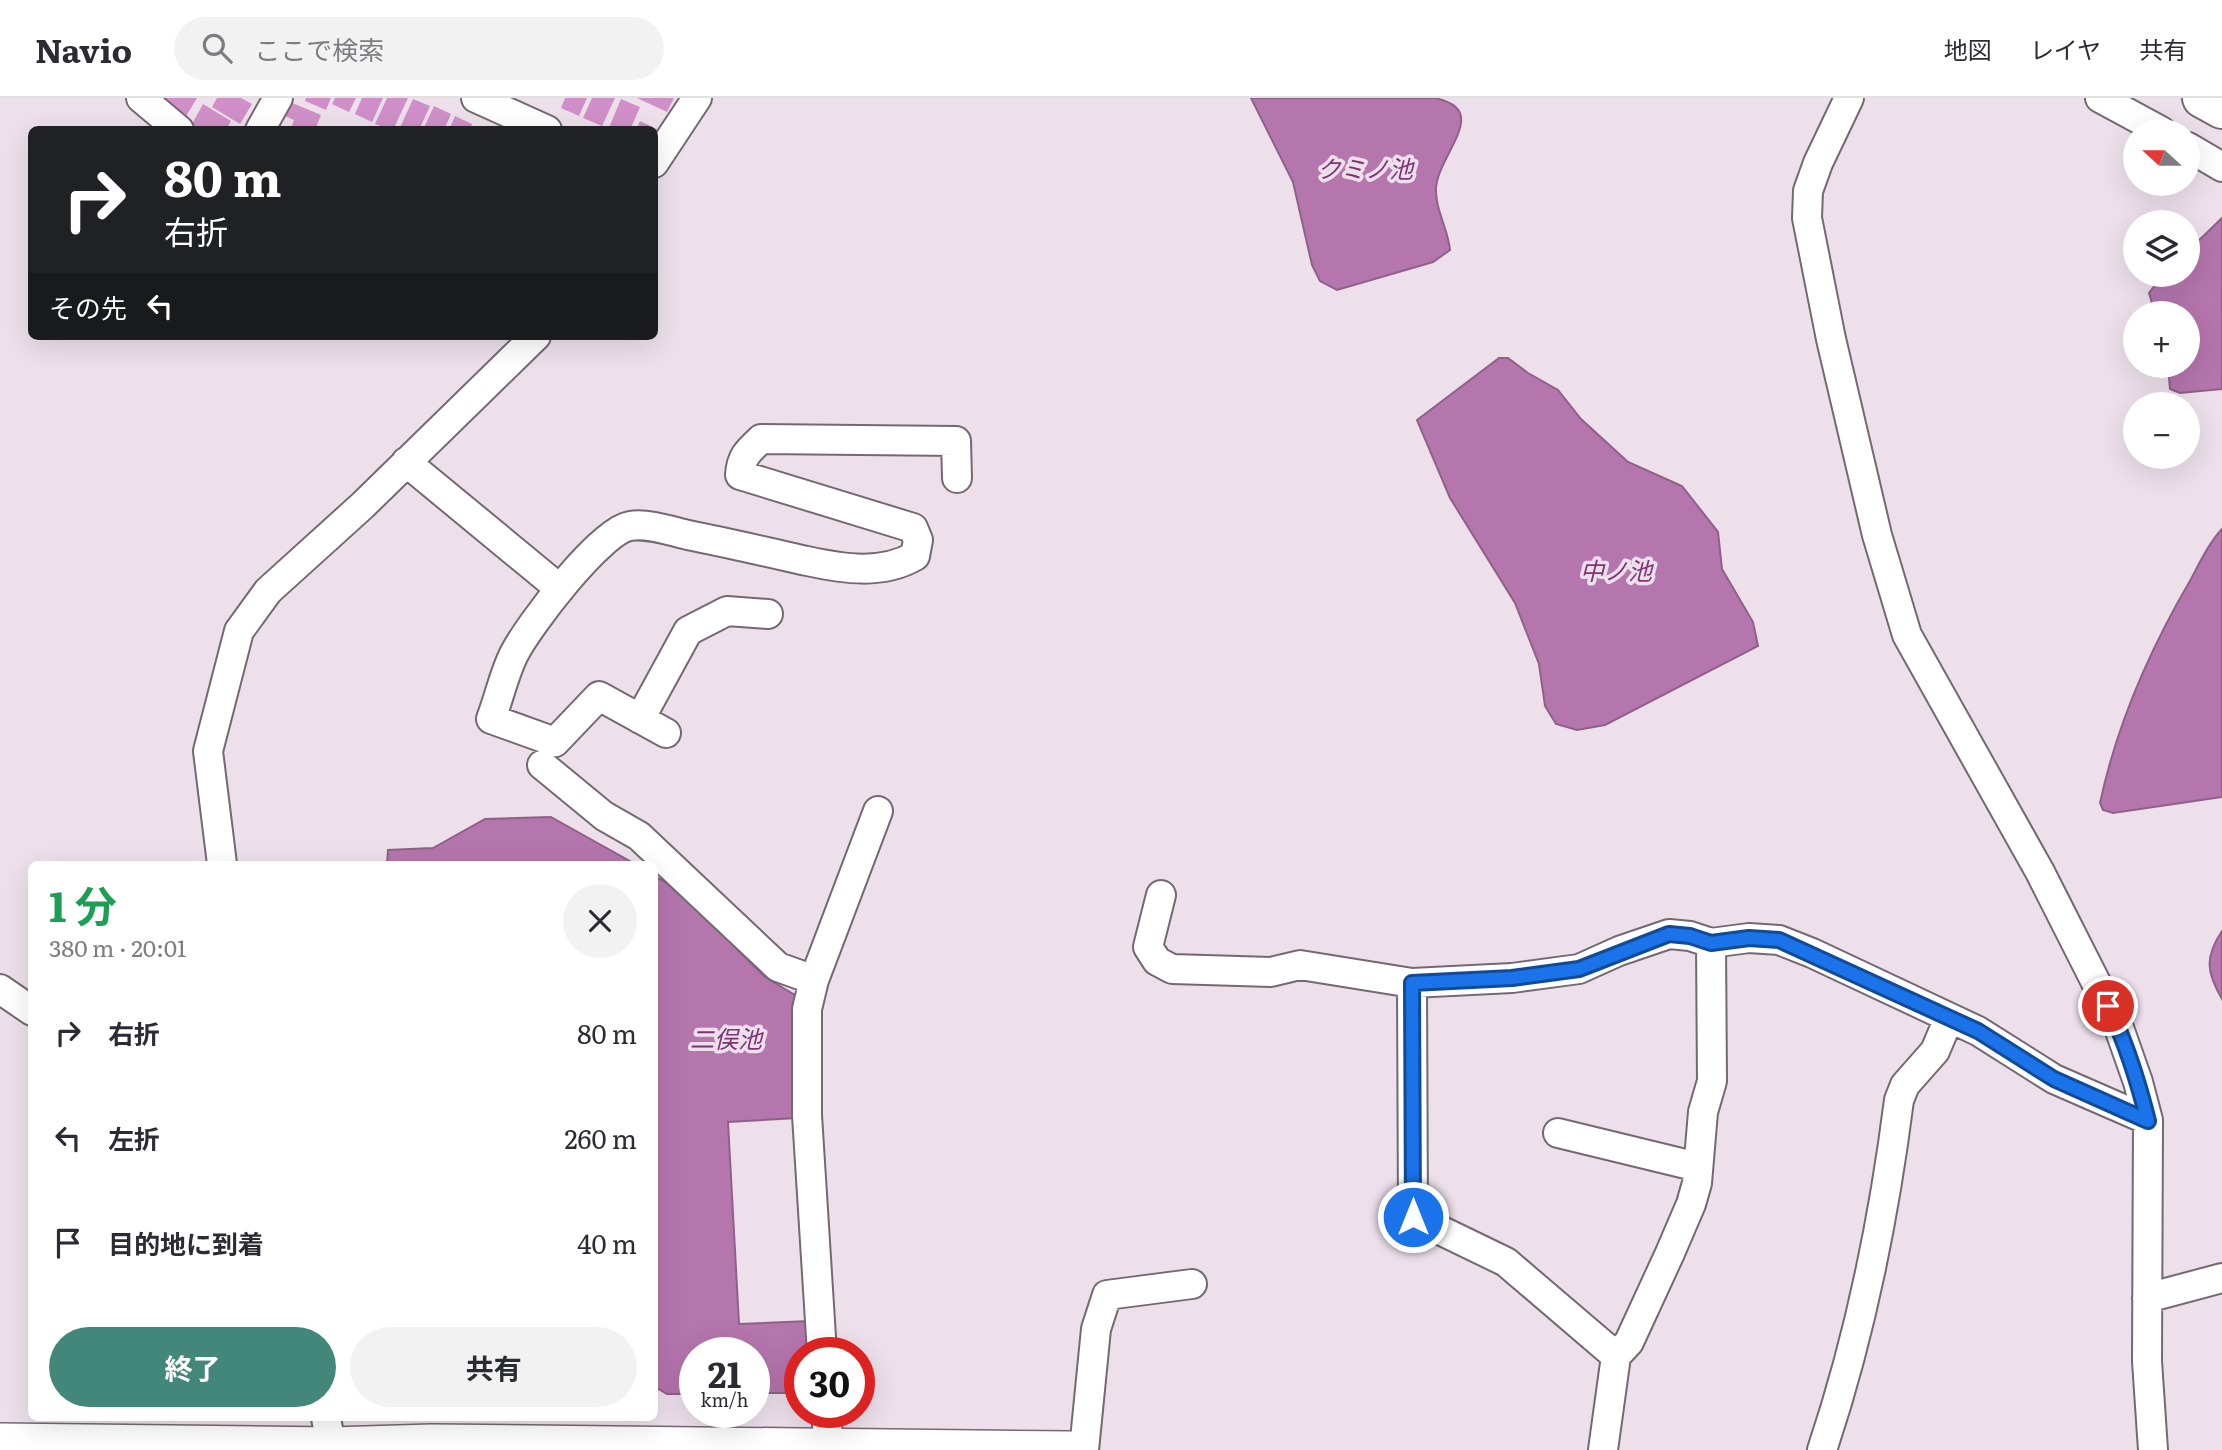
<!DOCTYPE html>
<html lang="ja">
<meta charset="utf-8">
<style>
:root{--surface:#fff;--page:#f2f2f3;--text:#2b2b33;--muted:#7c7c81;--line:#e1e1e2;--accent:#43877b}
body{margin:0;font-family:Literata,"Noto Sans JP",serif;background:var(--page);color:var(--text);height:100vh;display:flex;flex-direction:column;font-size:26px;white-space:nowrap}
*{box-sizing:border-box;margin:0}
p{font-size:23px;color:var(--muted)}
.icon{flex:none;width:38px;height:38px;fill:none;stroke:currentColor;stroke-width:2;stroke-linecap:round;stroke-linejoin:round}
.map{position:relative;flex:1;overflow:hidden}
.details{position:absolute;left:28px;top:763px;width:630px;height:560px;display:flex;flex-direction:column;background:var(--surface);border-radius:10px;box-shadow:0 7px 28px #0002}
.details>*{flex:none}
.top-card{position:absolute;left:28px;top:28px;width:630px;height:214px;border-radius:10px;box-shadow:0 7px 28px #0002;background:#202124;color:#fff;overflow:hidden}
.needle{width:46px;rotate:291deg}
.fabs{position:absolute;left:2123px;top:21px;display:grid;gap:14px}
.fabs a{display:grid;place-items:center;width:77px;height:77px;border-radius:50%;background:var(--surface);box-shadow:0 7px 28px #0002;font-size:35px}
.speed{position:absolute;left:679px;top:1239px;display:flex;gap:14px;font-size:35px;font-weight:700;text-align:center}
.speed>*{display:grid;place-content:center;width:91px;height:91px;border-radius:50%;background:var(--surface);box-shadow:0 7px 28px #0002;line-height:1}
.speed small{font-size:18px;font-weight:400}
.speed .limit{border:10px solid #d22;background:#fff;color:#111}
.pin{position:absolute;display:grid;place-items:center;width:60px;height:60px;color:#fff;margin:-30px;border:4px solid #fff;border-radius:50%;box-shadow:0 2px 7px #0007}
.me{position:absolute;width:77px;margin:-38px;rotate:0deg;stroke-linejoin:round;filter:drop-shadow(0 0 5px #0008)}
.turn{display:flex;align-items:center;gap:24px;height:147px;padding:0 21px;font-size:32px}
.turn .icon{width:91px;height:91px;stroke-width:2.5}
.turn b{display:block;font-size:49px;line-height:60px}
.then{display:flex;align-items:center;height:66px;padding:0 21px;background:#0003;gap:14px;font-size:26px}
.round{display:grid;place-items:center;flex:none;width:74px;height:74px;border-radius:37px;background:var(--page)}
.overview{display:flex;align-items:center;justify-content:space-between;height:119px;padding:0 21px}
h1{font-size:42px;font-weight:700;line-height:52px;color:#1e9e55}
.action{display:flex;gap:14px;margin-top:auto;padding:14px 21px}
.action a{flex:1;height:80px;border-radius:42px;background:var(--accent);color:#fff;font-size:28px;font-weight:700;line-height:80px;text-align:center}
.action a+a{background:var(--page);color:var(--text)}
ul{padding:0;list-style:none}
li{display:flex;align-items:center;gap:21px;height:105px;padding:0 21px}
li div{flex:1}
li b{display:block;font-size:26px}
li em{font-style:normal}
header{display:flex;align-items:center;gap:42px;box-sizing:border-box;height:98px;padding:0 35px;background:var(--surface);border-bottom:2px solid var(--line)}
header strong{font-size:33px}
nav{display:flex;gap:38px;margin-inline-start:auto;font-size:24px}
.search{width:490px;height:63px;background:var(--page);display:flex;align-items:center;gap:18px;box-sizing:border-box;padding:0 24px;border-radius:38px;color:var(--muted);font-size:26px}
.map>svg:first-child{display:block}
.water{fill:#b575ad;stroke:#8f6189;stroke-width:2}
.building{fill:#d08fc8}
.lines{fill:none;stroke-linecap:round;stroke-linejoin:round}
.minor-casing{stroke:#746972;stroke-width:32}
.major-casing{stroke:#746972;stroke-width:40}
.highway-casing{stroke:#746972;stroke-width:42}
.minor{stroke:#fff;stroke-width:28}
.major{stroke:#fff;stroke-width:37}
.highway{stroke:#fff;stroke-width:38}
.route-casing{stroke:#114b97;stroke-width:18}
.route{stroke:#1a73e8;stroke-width:12}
.labels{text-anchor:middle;stroke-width:7;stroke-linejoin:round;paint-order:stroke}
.water-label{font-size:24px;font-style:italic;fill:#803279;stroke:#ede0eb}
</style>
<header>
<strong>Navio</strong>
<div class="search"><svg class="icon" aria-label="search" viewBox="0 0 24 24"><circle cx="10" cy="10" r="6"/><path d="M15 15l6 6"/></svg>ここで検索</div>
<nav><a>地図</a><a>レイヤ</a><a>共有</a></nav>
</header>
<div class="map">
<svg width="2222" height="1352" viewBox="0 0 2222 1352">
<rect width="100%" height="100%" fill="#ede0eb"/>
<path class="water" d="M1251,0H1434C1493,11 1438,56 1436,90C1435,112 1448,130 1450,152L1433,164L1337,192L1320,183L1312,167L1293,84Z
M2222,120V291L2180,295L2170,291L2168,268H2188V215H2155L2149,195L2163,177H2188V153Z
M1499,260H1508L1528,275L1558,292L1581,321L1628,364L1682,388L1718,434L1722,471L1753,524L1758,548L1605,627L1577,632L1556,626L1545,608L1539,566L1515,505L1450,400L1417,322Z
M2222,431V699L2113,715L2103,712L2100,705C2117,625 2150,551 2191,481C2200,464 2209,445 2222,431Z
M551,719L635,766H387L388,752L433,750L485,721Z
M654,778L675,789L765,879L800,900L797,1020L728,1024L739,1226L809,1223V1255H800L797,1295H754V1255H695V1296H667L655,1289Z
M2222,833V901C2207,875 2204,860 2222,833Z"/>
<path class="building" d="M158,0H197L185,20Z
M217,0H241L252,6L240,26L212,9Z
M306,0H331L326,12L305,3Z
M335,0H356L349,14L332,6Z
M362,0H383L372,24L355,16Z
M387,0H408L393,32L375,26Z
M565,0H587L579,18L561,10Z
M592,0H615L602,28L583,20Z
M637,0H674L667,14Z
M413,1L430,8L419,32H399Z
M621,1L640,9L630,32H608Z
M290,4L321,17L315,32L291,30L294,22L285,18Z
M203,6L231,23L226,32H202L192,26Z
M434,8L451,16L444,32H423Z
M455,18L472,26L470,32H449Z
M640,23L659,32L654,41V32H636Z"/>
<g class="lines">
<defs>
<path id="minor" d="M141,0L179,32
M476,0L547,32
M1849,0L1818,65L1808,93L1807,120L1831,241L1877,437L1907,537L2040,774L2119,930L2138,984L2148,1022L2147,1263L2153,1352
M2100,0L2161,33
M260,32L278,0
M2188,49L2222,69
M654,65L697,0
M406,364L560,491
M640,621L688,533L727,513L768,516
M666,635L599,598L555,644L491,621C499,600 504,576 514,556C529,527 600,433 630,428C648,425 671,433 688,437C728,445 767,454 807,463C844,471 882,477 915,458L918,442L913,430L740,377C741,359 748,353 761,341L956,343L957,380
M542,667L604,718L639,738L778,869L814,882
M222,766L208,653L239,533L268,493L363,407L536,238
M1161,797L1148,849L1157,863L1172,871L1271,874L1300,867L1412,885L1512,880L1579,871L1619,853L1669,836L1690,838L1711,845L1712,983L1703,1014L1697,1085L1691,1106L1670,1155L1629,1244L1616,1258L1603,1352
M1711,845L1749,840L1779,842L1812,855L1978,933L2054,981L2148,1022
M1412,885L1413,1119L1506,1164L1616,1258
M0,891L32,913
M1558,1035L1698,1069
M2147,1200L2222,1180
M822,1255L807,1017V911L814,882L878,713
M826,1314L829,1352
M326,1320L332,1352
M1084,1352L1096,1231L1107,1197L1192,1186
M1822,1352C1860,1239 1884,1120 1899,1002L1905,987L1935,953L1949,920"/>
<path id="major" d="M0,1344L331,1348L432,1345L1070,1352"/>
<path id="highway" d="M2202,0L2222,11"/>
</defs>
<use href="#minor" class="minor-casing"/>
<use href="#major" class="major-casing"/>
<use href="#highway" class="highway-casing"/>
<use href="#minor" class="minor"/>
<use href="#major" class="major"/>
<use href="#highway" class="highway"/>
</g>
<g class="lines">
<defs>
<path id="route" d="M1413,1119L1412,885L1512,880L1579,871L1669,836L1690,838L1711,845L1749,840L1779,842L1978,933L2054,981L2148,1023C2138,983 2126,944 2108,908"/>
</defs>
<use href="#route" class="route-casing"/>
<use href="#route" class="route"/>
</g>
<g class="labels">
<g class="water-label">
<text x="1365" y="80">クミノ池</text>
<text x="1616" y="482">中ノ池</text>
<text x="726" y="950">二俣池</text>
</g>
</g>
</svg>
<div class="fabs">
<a><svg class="needle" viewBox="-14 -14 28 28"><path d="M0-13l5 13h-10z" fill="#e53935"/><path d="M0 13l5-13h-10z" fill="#7c7c81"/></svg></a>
<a><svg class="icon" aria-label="layers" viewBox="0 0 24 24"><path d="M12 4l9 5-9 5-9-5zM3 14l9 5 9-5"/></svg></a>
<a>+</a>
<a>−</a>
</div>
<div class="speed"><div>21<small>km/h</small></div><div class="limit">30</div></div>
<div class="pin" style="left:2108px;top:908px;background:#d93025"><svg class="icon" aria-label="arrive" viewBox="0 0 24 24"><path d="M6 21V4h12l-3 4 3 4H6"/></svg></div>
<svg class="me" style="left:1413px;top:1119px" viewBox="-20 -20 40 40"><circle r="17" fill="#1a73e8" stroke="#fff" stroke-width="3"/><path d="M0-11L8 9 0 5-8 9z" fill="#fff"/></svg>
<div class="top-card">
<div class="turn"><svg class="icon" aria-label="right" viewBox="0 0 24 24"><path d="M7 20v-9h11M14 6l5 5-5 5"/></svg><div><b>80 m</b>右折</div></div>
<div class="then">その先<svg class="icon" aria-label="left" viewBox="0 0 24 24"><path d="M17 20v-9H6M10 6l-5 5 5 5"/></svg></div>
</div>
<section class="details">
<div class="overview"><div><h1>1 分</h1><p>380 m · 20:01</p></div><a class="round"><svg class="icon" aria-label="close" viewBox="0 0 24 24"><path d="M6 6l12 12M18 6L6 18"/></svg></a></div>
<ul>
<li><svg class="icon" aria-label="right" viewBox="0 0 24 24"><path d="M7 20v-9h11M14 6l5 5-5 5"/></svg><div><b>右折</b></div><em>80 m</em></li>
<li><svg class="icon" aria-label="left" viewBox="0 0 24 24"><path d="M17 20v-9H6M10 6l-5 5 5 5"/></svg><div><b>左折</b></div><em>260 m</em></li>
<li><svg class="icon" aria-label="arrive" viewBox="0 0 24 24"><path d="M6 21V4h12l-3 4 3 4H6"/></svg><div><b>目的地に到着</b></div><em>40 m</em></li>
</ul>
<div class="action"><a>終了</a><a>共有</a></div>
</section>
</div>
